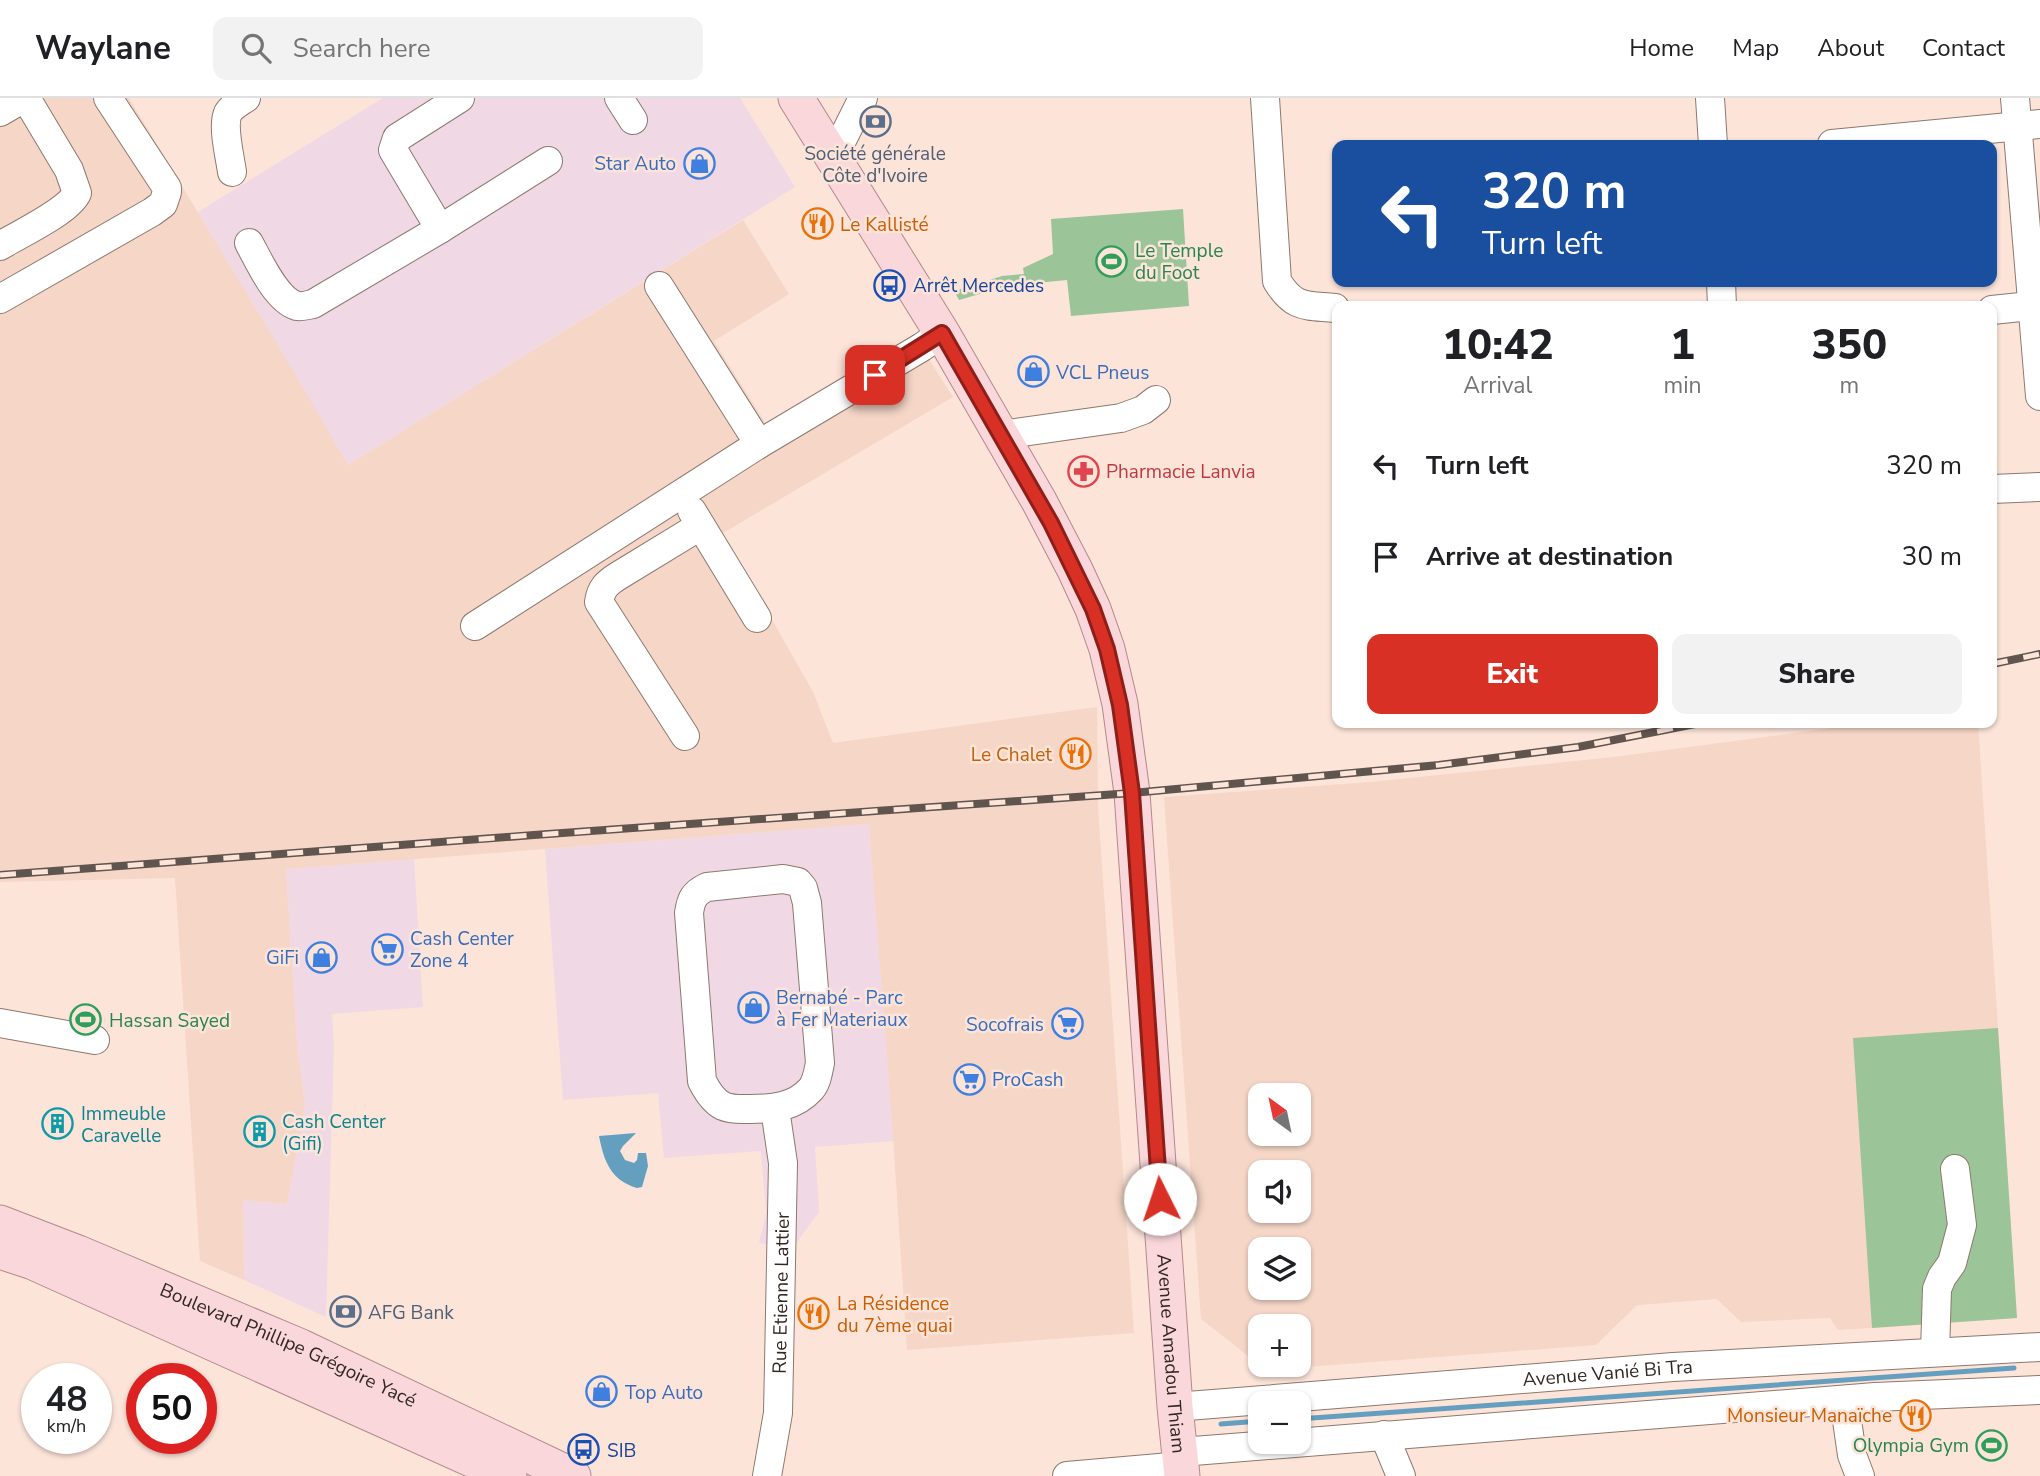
<!DOCTYPE html>
<meta charset="utf-8">
<style>
:root{--surface:#fff;--page:#f2f2f2;--text:#202124;--muted:#757577;--line:#e0e0e0;--accent:#d93025}
body{margin:0;font-family:"Nunito Sans",sans-serif;background:var(--page);color:var(--text);height:100vh;display:flex;flex-direction:column;font-size:26px;white-space:nowrap}
*{box-sizing:border-box;margin:0}
p{font-size:23px;color:var(--muted)}
.icon{flex:none;width:38px;height:38px;fill:none;stroke:currentColor;stroke-width:2;stroke-linecap:round;stroke-linejoin:round}
.map{position:relative;flex:1;overflow:hidden}
.drawer{position:absolute;left:1332px;top:203px;width:665px;height:427px;display:flex;flex-direction:column;background:var(--surface);border-radius:14px;box-shadow:0 2px 5px #0004}
.drawer>*{flex:none}
.top-card{position:absolute;left:1332px;top:42px;width:665px;height:147px;border-radius:14px;box-shadow:0 2px 5px #0004;background:#1a4fa0;color:#fff;overflow:hidden}
.needle{width:46px;rotate:327deg}
.buttons{position:absolute;left:1248px;top:985px;display:grid;gap:14px}
.buttons a{display:grid;place-items:center;width:63px;height:63px;border-radius:14px;background:var(--surface);box-shadow:0 2px 5px #0004;font-size:35px}
.speed{position:absolute;left:21px;top:1265px;display:flex;gap:14px;font-size:35px;font-weight:700;text-align:center}
.speed>*{display:grid;place-content:center;width:91px;height:91px;border-radius:50%;background:var(--surface);box-shadow:0 2px 5px #0004;line-height:1}
.speed small{font-size:18px;font-weight:400}
.speed .limit{border:10px solid #d22;background:#fff;color:#111}
.pin{position:absolute;display:grid;place-items:center;width:60px;height:60px;color:#fff;margin:-30px;border-radius:14px;box-shadow:0 4px 10px #0006}
.me{position:absolute;width:77px;margin:-38px;rotate:356deg;stroke-linejoin:round;filter:drop-shadow(0 0 5px #0008)}
.turn{display:flex;align-items:center;gap:24px;height:147px;padding:0 35px;font-size:32px}
.turn .icon{width:91px;height:91px;stroke-width:2.5}
.turn b{display:block;font-size:49px;line-height:60px}
.eta{display:flex;justify-content:space-evenly;align-items:center;height:119px;text-align:center}
.eta b{font-size:42px;font-weight:800;line-height:49px}
.cta{display:flex;gap:14px;margin-top:auto;padding:14px 35px}
.cta a{flex:1;height:80px;border-radius:14px;background:var(--accent);color:#fff;font-size:28px;font-weight:800;line-height:80px;text-align:center}
.cta a+a{background:var(--page);color:var(--text)}
ul{padding:0;list-style:none}
li{display:flex;align-items:center;gap:21px;height:91px;padding:0 35px}
li div{flex:1}
li b{display:block;font-size:26px}
li em{font-style:normal}
header{display:flex;align-items:center;gap:42px;box-sizing:border-box;height:98px;padding:0 35px;background:var(--surface);border-bottom:2px solid var(--line)}
header strong{font-size:33px}
nav{display:flex;gap:38px;margin-inline-start:auto;font-size:24px}
.search{width:490px;height:63px;background:var(--page);display:flex;align-items:center;gap:18px;box-sizing:border-box;padding:0 24px;border-radius:14px;color:var(--muted);font-size:26px}
.map>svg:first-child{display:block}
.commercial{fill:#f0d9e4}
.built{fill:#f5d6c7;fill-rule:evenodd}
.green{fill:#9bc498}
.water{fill:#649fbf}
.lines{fill:none;stroke-linecap:round;stroke-linejoin:round}
.stream{stroke:#649fbf;stroke-width:5}
.minor-casing{stroke:#8d786e;stroke-width:30}
.major-casing{stroke:#b2898b;stroke-width:37}
.minor{stroke:#fff;stroke-width:28}
.major{stroke:#fad7db;stroke-width:35}
.rail-casing{stroke:#60544e;stroke-width:8}
.rail{stroke:#fce4d9;stroke-width:5;stroke-dasharray:16;stroke-linecap:butt}
.route-casing{stroke:#8d1f18;stroke-width:18}
.route{stroke:#d93025;stroke-width:12}
.labels{text-anchor:middle;stroke-width:5;stroke-linejoin:round;paint-order:stroke}
.service-label{font-size:19px;fill:#4e5e75;stroke:#fce4d9}
.shop-label{font-size:19px;fill:#366cbe;stroke:#fce4d9;text-anchor:start}
.food-label{font-size:19px;fill:#c56008;stroke:#fce4d9;text-anchor:start}
.leisure-label{font-size:19px;fill:#27864d;stroke:#fce4d9;text-anchor:start}
.transit-label{font-size:19px;fill:#164399;stroke:#fce4d9;text-anchor:start}
.health-label{font-size:19px;fill:#be3a42;stroke:#fce4d9;text-anchor:start}
.culture-label{font-size:19px;fill:#0d838f;stroke:#fce4d9;text-anchor:start}
.street-label{font-size:19px;fill:#312824;stroke:#fce4d9}
</style>
<header>
<strong>Waylane</strong>
<div class="search"><svg class="icon" aria-label="search" viewBox="0 0 24 24"><circle cx="10" cy="10" r="6"/><path d="M15 15l6 6"/></svg>Search here</div>
<nav><a>Home</a><a>Map</a><a>About</a><a>Contact</a></nav>
</header>
<div class="map">
<svg width="2040" height="1378" viewBox="0 0 2040 1378">
<rect width="100%" height="100%" fill="#fce4d9"/>
<path class="commercial" d="M383,0H740L795,89L348,367L198,114Z
M869,726L894,1043L815,1049L819,1114L797,1144L780,1148L759,1145L766,1115L761,1053L664,1060L658,995L563,1002L545,751Z
M414,761L423,909L332,916L334,947L326,1219L244,1182L243,1102L287,1106L305,1007L297,949L286,771Z"/>
<path class="built" d="M0,0H129L288,264L348,367L743,122L789,196L714,243L770,332L916,241L953,299L723,435L813,594L833,645L1097,609L1098,709L1134,1235L907,1252L892,1022L869,726L286,771L297,949L305,1007L287,1106L243,1102L244,1182L200,1163L175,780L0,784Z
M1858,625H1978L2017,1220L1838,1232L1830,1220L1741,1224L1717,1201L1637,1207L1596,1247L1266,1272L1201,1221L1164,699L1371,684L1614,659L1840,629ZM1260,998H1298V1036H1260ZM1260,1074H1298V1113H1260ZM1260,1152H1298V1190H1260ZM1260,1228H1298V1267H1260Z"/>
<path class="green" d="M1183,111L1189,208L1071,218L1067,182L1007,188L959,202L954,193L1002,178L1024,176L1023,170L1053,156L1051,121Z
M1998,930L2017,1220L1872,1230L1853,940Z"/>
<path class="water" d="M636,1035L623,1048L620,1053L625,1062L634,1065L637,1062L638,1055H646L648,1068L642,1089L637,1090C611,1082 604,1064 599,1038Z"/>
<g class="lines">
<path class="stream" d="M1298,1321L2014,1270
M1221,1326L1260,1323"/>
<defs>
<g id="minor">
<path d="M619,0L633,22"/>
<path d="M1265,0L1277,183C1294,211 1306,207 1335,210"/>
<path d="M1710,0L1713,47"/>
<path d="M2015,0L2040,298"/>
<path d="M0,14L24,0"/>
<path d="M1832,46L2040,26"/>
<path d="M833,60L863,0"/>
<path d="M232,74C230,59 222,28 228,15C232,8 240,4 246,0"/>
<path d="M440,131L393,52L397,40L460,0"/>
<path d="M249,145C259,163 276,202 297,208C302,209 308,207 313,206L440,131L548,63"/>
<path d="M0,148C19,136 68,114 77,95L69,72L26,0"/>
<path d="M1721,184L1722,208"/>
<path d="M659,188L759,346"/>
<path d="M0,201L152,114L163,106L167,94V90L108,0"/>
<path d="M1992,212L2040,207"/>
<path d="M1001,337L1121,320L1143,312L1156,302"/>
<path d="M1992,391L2040,389"/>
<path d="M692,413L757,520"/>
<path d="M475,528L759,346L922,249L942,235"/>
<path d="M685,638L599,504C601,490 607,485 618,478L700,428"/>
<path d="M783,781L798,784L803,790L807,805L820,965C818,974 817,984 811,991C795,1009 773,1011 750,1011C741,1011 732,1012 723,1008C713,1003 707,993 702,983L689,815C691,801 694,795 707,789Z"/>
<path d="M0,925L95,942"/>
<path d="M1935,1254L1937,1191L1942,1179L1952,1165L1962,1127L1955,1071"/>
<path d="M1844,1302L1852,1357L1860,1378"/>
<path id="s1" d="M1175,1309L1673,1269L2040,1249"/>
<path d="M1384,1337L1401,1378"/>
<path d="M1181,1354L1875,1299L2040,1292"/>
<path id="s2" d="M767,1378L778,1315L783,1065L775,1011"/>
<path d="M1067,1378L1182,1368"/>
</g>
<g id="major">
<path id="s3" d="M796,0L942,235L1039,403L1075,472L1093,511L1107,551L1120,606L1132,695L1175,1309L1182,1378"/>
<path id="s4" d="M0,1125L78,1155L301,1249L573,1378"/>
<path d="M0,1153L33,1164L509,1378"/>
</g>
</defs>
<use href="#minor" class="minor-casing"/>
<use href="#major" class="major-casing"/>
<use href="#minor" class="minor"/>
<use href="#major" class="major"/>
<defs>
<path id="rail" d="M1992,566L2040,556
M0,777L534,737L1132,695L1439,667L1578,649L1700,625"/>
</defs>
<use href="#rail" class="rail-casing"/>
<use href="#rail" class="rail"/>
</g>
<g class="lines">
<defs>
<path id="route" d="M875,277L942,235L1051,425L1093,511L1107,551L1120,607L1132,695L1160,1101"/>
</defs>
<use href="#route" class="route-casing"/>
<use href="#route" class="route"/>
</g>
<defs>
<symbol id="bank-ring" viewBox="-11 -11 22 22"><circle r="9.5" fill="#fce4d9" stroke="#5c6f8a" stroke-width="1.5"/><path d="M-6-4H6V4H-6ZM0-2.3a2.3 2.3 0 1 0 0 4.6a2.3 2.3 0 1 0 0-4.6Z" fill="#5c6f8a"/></symbol>
<symbol id="shop-ring" viewBox="-11 -11 22 22"><circle r="9.5" fill="#fce4d9" stroke="#3f7fe0" stroke-width="1.5"/><path d="M-5-2.5h2.3a2.7 3.5 0 0 1 5.4 0H5L5.5 6h-11ZM-1.5-2.5h3a1.5 2.3 0 0 0-3 0Z" fill="#3f7fe0"/></symbol>
<symbol id="restaurant-ring" viewBox="-11 -11 22 22"><circle r="9.5" fill="#fce4d9" stroke="#e8710a" stroke-width="1.5"/><path d="M-5-6h1v4h1v-4h1v4h1v-4h1v5L-1.5 .5V6h-2V.5L-5-1ZM5-6V6H3V1.5H1.5Q1.5-4 5-6Z" fill="#e8710a"/></symbol>
<symbol id="stadium-ring" viewBox="-11 -11 22 22"><circle r="9.5" fill="#fce4d9" stroke="#2e9e5b" stroke-width="1.5"/><path d="M0-5a6.5 5 0 1 0 0 10a6.5 5 0 1 0 0-10ZM-3.5-1.8h7v3.6h-7Z" fill="#2e9e5b"/></symbol>
<symbol id="bus-ring" viewBox="-11 -11 22 22"><circle r="9.5" fill="#fce4d9" stroke="#1a4fb4" stroke-width="1.5"/><path d="M-5-6H5V4H4V6H2V4H-2V6H-4V4H-5ZM-3.5-4V0h7V-4ZM-3.5 1.2v1.5H-2V1.2ZM2 1.2v1.5H3.5V1.2Z" fill="#1a4fb4"/></symbol>
<symbol id="pharmacy-ring" viewBox="-11 -11 22 22"><circle r="9.5" fill="#fce4d9" stroke="#e0444e" stroke-width="1.5"/><path d="M-2-6h4v4h4v4h-4v4h-4v-4h-4v-4h4Z" fill="#e0444e"/></symbol>
<symbol id="supermarket-ring" viewBox="-11 -11 22 22"><circle r="9.5" fill="#fce4d9" stroke="#3f7fe0" stroke-width="1.5"/><path d="M-6-5.5h2.5l.6 2H6L4.5 2H-2.5L-4.4-4H-6ZM-1.5 3.2a1.3 1.3 0 1 0 .1 0ZM3 3.2a1.3 1.3 0 1 0 .1 0Z" fill="#3f7fe0"/></symbol>
<symbol id="building-ring" viewBox="-11 -11 22 22"><circle r="9.5" fill="#fce4d9" stroke="#0f9aa8" stroke-width="1.5"/><path d="M-4-6H4V6H1V3H-1V6H-4ZM-2.5-4.3h1.7v1.8h-1.7ZM.8-4.3h1.7v1.8H.8ZM-2.5-1h1.7V.8h-1.7ZM.8-1h1.7V.8H.8Z" fill="#0f9aa8"/></symbol>
</defs>
<g fill-rule="evenodd">
<use href="#bank-ring" x="858" y="6" width="35" height="35"/>
<use href="#shop-ring" x="682" y="48" width="35" height="35"/>
<use href="#restaurant-ring" x="800" y="108" width="35" height="35"/>
<use href="#stadium-ring" x="1094" y="146" width="35" height="35"/>
<use href="#bus-ring" x="872" y="170" width="35" height="35"/>
<use href="#shop-ring" x="1016" y="256" width="35" height="35"/>
<use href="#pharmacy-ring" x="1066" y="356" width="35" height="35"/>
<use href="#restaurant-ring" x="1058" y="638" width="35" height="35"/>
<use href="#supermarket-ring" x="370" y="834" width="35" height="35"/>
<use href="#shop-ring" x="304" y="842" width="35" height="35"/>
<use href="#shop-ring" x="736" y="892" width="35" height="35"/>
<use href="#stadium-ring" x="68" y="904" width="35" height="35"/>
<use href="#supermarket-ring" x="1050" y="908" width="35" height="35"/>
<use href="#supermarket-ring" x="952" y="964" width="35" height="35"/>
<use href="#building-ring" x="40" y="1008" width="35" height="35"/>
<use href="#building-ring" x="242" y="1016" width="35" height="35"/>
<use href="#bank-ring" x="328" y="1196" width="35" height="35"/>
<use href="#restaurant-ring" x="796" y="1198" width="35" height="35"/>
<use href="#shop-ring" x="584" y="1276" width="35" height="35"/>
<use href="#restaurant-ring" x="1898" y="1300" width="35" height="35"/>
<use href="#stadium-ring" x="1974" y="1330" width="35" height="35"/>
<use href="#bus-ring" x="566" y="1334" width="35" height="35"/>
</g>
<g class="labels">
<g class="service-label">
<text x="875" y="62">Société générale<tspan x="875" dy="22">Côte d'Ivoire</tspan></text>
<text x="368" y="1221" text-anchor="start">AFG Bank</text>
</g>
<g class="shop-label">
<text x="676" y="72" text-anchor="end">Star Auto</text>
<text x="1056" y="281">VCL Pneus</text>
<text x="410" y="847">Cash Center<tspan x="410" dy="22">Zone 4</tspan></text>
<text x="299" y="866" text-anchor="end">GiFi</text>
<text x="776" y="906">Bernabé - Parc<tspan x="776" dy="22">à Fer Materiaux</tspan></text>
<text x="1044" y="933" text-anchor="end">Socofrais</text>
<text x="992" y="988">ProCash</text>
<text x="625" y="1301">Top Auto</text>
</g>
<g class="food-label">
<text x="840" y="133">Le Kallisté</text>
<text x="1052" y="663" text-anchor="end">Le Chalet</text>
<text x="837" y="1212">La Résidence<tspan x="837" dy="22">du 7ème quai</tspan></text>
<text x="1892" y="1324" text-anchor="end">Monsieur Manaïche</text>
</g>
<g class="leisure-label">
<text x="1135" y="159">Le Temple<tspan x="1135" dy="22">du Foot</tspan></text>
<text x="109" y="929">Hassan Sayed</text>
<text x="1969" y="1354" text-anchor="end">Olympia Gym</text>
</g>
<g class="transit-label">
<text x="913" y="194">Arrêt Mercedes</text>
<text x="607" y="1359">SIB</text>
</g>
<g class="health-label">
<text x="1106" y="380">Pharmacie Lanvia</text>
</g>
<g class="culture-label">
<text x="81" y="1022">Immeuble<tspan x="81" dy="22">Caravelle</tspan></text>
<text x="282" y="1030">Cash Center<tspan x="282" dy="22">(Gifi)</tspan></text>
</g>
<g class="street-label">
<text dy="7" stroke="none"><textPath href="#s2" startOffset="184">Rue Etienne Lattier</textPath></text>
<text dy="7" stroke="none"><textPath href="#s4" startOffset="313">Boulevard Phillipe Grégoire Yacé</textPath></text>
<text dy="7" stroke="none"><textPath href="#s3" startOffset="1342">Avenue Amadou Thiam</textPath></text>
<text dy="7" stroke="none"><textPath href="#s1" startOffset="434">Avenue Vanié Bi Tra</textPath></text>
</g>
</g>
</svg>
<div class="buttons">
<a><svg class="needle" viewBox="-14 -14 28 28"><path d="M0-13l5 13h-10z" fill="#e53935"/><path d="M0 13l5-13h-10z" fill="#757577"/></svg></a>
<a><svg class="icon" aria-label="sound" viewBox="0 0 24 24"><path d="M4 9h4l5-4v14l-5-4H4zM17 9q2 3 0 6"/></svg></a>
<a><svg class="icon" aria-label="layers" viewBox="0 0 24 24"><path d="M12 4l9 5-9 5-9-5zM3 14l9 5 9-5"/></svg></a>
<a>+</a>
<a>−</a>
</div>
<div class="speed"><div>48<small>km/h</small></div><div class="limit">50</div></div>
<div class="pin" style="left:875px;top:277px;background:#d93025"><svg class="icon" aria-label="arrive" viewBox="0 0 24 24"><path d="M6 21V4h12l-3 4 3 4H6"/></svg></div>
<svg class="me" style="left:1160px;top:1101px" viewBox="-20 -20 40 40"><circle r="19" fill="#fff"/><path d="M0-13L10 11 0 6-10 11z" fill="#d93025"/></svg>
<div class="top-card">
<div class="turn"><svg class="icon" aria-label="left" viewBox="0 0 24 24"><path d="M17 20v-9H6M10 6l-5 5 5 5"/></svg><div><b>320 m</b>Turn left</div></div>
</div>
<section class="drawer">
<div class="eta">
<div><b>10:42</b><p>Arrival</p></div>
<div><b>1</b><p>min</p></div>
<div><b>350</b><p>m</p></div>
</div>
<ul>
<li><svg class="icon" aria-label="left" viewBox="0 0 24 24"><path d="M17 20v-9H6M10 6l-5 5 5 5"/></svg><div><b>Turn left</b></div><em>320 m</em></li>
<li><svg class="icon" aria-label="arrive" viewBox="0 0 24 24"><path d="M6 21V4h12l-3 4 3 4H6"/></svg><div><b>Arrive at destination</b></div><em>30 m</em></li>
</ul>
<div class="cta"><a>Exit</a><a>Share</a></div>
</section>
</div>
